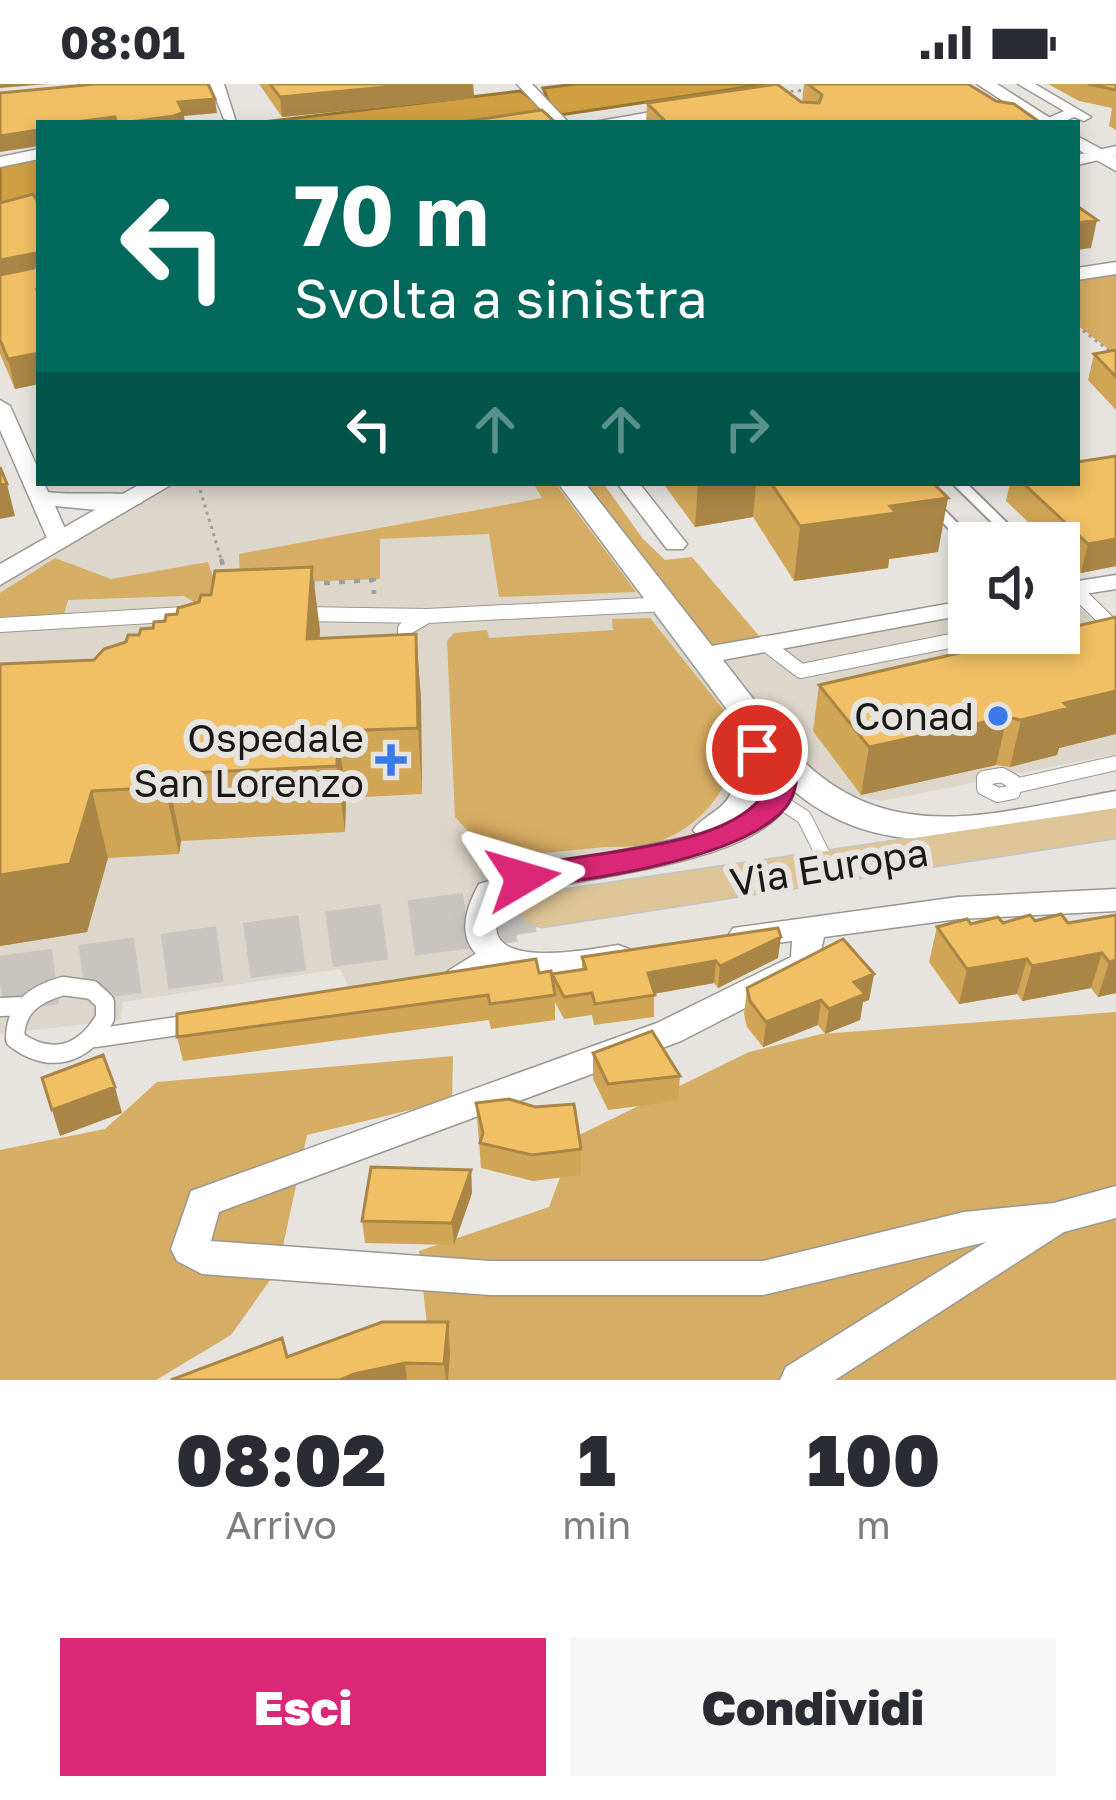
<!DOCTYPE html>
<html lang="it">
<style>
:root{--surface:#fff;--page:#f7f7f7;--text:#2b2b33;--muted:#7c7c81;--accent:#db2777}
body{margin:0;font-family:"Golos Text",sans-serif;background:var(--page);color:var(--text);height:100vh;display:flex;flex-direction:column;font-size:45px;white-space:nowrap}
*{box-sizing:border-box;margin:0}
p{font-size:39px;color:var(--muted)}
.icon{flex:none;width:66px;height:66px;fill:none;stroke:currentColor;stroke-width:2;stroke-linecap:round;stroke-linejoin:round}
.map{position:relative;height:1296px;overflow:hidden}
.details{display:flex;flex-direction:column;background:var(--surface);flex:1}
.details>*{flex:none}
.top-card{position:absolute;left:36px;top:36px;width:1044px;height:366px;border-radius:0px;box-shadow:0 6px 18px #0003;background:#00695c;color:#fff;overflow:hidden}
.buttons{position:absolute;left:948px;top:438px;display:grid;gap:24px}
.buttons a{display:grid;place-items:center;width:132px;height:132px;border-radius:0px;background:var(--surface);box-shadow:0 6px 18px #0003;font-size:60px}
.pin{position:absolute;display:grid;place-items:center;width:102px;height:102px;color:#fff;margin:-51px;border:6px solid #fff;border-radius:50%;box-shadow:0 3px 12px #0007}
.me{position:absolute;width:132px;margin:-66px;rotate:83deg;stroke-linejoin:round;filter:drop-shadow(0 0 9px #0008)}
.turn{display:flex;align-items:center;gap:42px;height:252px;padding:0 60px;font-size:54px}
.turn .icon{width:156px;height:156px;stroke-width:2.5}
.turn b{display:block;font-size:84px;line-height:102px}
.lanes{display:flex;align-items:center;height:114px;padding:0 60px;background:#0003;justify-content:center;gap:60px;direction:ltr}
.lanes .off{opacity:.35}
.eta{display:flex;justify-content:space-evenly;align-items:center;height:204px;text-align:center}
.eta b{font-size:72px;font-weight:800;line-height:84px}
.action{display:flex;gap:24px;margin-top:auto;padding:24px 60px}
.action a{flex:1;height:138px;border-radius:0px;background:var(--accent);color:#fff;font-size:48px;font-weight:800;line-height:138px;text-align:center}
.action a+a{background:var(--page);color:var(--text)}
.status{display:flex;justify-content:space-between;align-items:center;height:84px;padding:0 60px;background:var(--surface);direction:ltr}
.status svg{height:33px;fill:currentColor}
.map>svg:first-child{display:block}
.built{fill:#ddd7cb}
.green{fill:#d6ad64}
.water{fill:#d09f41;stroke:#997634;stroke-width:3}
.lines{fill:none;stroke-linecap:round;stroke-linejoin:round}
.primary-tunnel-far1{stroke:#c8c5c1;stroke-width:42;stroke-dasharray:42 21;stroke-linecap:butt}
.primary-tunnel{stroke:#c8c5c1;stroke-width:56;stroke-dasharray:56 27;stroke-linecap:butt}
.service-far2-casing{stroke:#999792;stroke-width:14}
.service-far1-casing{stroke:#999792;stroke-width:16}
.service-casing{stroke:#999792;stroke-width:21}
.minor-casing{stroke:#999792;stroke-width:3}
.tertiary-casing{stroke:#999792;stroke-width:3}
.primary-casing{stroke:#c3c3c3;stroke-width:3}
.path-far1{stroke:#9f9d99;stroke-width:3;stroke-dasharray:3 4.5;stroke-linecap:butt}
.path{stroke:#9f9d99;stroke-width:4.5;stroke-dasharray:6 9;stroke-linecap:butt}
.service-far2{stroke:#fff;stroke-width:10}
.service-far1{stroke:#fff;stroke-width:14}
.service{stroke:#fff;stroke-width:18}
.minor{fill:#fff;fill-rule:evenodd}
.tertiary{fill:#fff;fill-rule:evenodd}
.primary{fill:#ddc598;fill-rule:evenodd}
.wall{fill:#d0a556}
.shaded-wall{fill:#a98646}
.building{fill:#f2c064;stroke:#a98646;stroke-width:3}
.route{fill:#db2777;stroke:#8e194d;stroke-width:3}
.poi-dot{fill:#3a7ae8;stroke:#e7e4df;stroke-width:4.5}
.labels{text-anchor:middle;stroke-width:12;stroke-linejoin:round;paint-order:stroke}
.poi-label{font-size:39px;fill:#191817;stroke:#e7e4df;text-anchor:end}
.street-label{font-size:39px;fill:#191817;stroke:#e7e4df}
</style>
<div class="status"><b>08:01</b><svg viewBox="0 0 49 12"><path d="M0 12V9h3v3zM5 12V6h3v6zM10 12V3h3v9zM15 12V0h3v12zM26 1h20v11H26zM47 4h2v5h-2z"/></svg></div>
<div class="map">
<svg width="1116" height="1296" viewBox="0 0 1116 1296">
<rect width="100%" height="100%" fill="#e7e4df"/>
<path class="built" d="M169,399H579L710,569L969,523V549H1059V510L1065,509L1116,558V670L882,717L800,703L684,767L481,820L489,901L348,902L340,885L123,918L121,936L0,950V496Z"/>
<path class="green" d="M1116,181V271L1077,241V187Z
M533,399H555L636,508L499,513L489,450L380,455V495L240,500L239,470L542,414Z
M579,399H603L643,455L665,476L692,473L765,559L710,569Z
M55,474L111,495L208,478L221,516L197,520L184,512L68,516L64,530L0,533V509Z
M650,534L727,630C751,686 707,743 652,760C638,764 619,762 605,763C567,767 529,770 492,773L455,733L447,557L454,549L487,546L489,554L613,546L612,535Z
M1116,928V1296H416L432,1288L419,1167L549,1123L575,1053L749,968L821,950Z
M453,972L452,1016L307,1051L278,1185L231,1251L156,1296H0V1066L105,1045L157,998Z"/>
<path class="water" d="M576,0H767L507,39H255L520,7L554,30L543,4Z
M39,72V112L0,123V80Z"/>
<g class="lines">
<path class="primary-tunnel-far1" d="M492,833L542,826"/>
<path class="primary-tunnel" d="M0,900L514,830"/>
<defs>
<path id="service-far2" d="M911,399L964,453L1006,445L959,399"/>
<path id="service-far1" d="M1074,505L1116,546
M301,530L427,532L667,520
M0,541L184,530
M764,559L801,587L975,552
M405,569V545L427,532
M1002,691L1014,698L1013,708L998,711L984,704V694Z
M751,699L804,733L823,771L819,784
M1015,702L1116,679"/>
<path id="service" d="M454,894L494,869
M63,902L92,906L105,918V934C83,972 50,981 15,955C15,923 35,910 63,902Z
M0,923L24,922
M95,954L191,940"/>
<path id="minor" d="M210,0H224L236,38L224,35Z
M517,0H532L569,39H554Z
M1018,0H1035L1091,33L1084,37L1074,33L1061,39H1014L1021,34L1046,35L1064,27Z
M680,23L687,27L685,30L626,39H588Z
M1116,62V72L1077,81V71Z
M39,65V75L0,83V73Z
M0,316L10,322L39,387V399H44L48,408C71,412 134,406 144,414L141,419L97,426L55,422L70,456L58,463L50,461L0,346Z
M617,399H639L687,460L683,465H667Z
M1116,491V505L1059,514V500Z
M969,516V530L706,579L693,571L706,563Z
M766,640L780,649L756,719L765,710L775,673H795L799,679C797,691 797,705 791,716C752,785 576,790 503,815C499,826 493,840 498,852C511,881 593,865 618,861L629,865L634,873L629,881C568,900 420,905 479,800L521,787L697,751L693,746C703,732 723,726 730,711C741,690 742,648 766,640Z
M1116,805V827L958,835L824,853L817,887L681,957L219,1128L211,1157L490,1177H763L964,1128L1054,1119L1116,1102V1134L1064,1148L835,1296H780L786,1283L986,1158L763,1211H490L202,1190L177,1177L171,1165L191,1107L657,939L791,873L792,857L744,863L733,860L728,852L733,844L958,813Z"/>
<path id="tertiary" d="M977,0H997L1058,39H1037Z
M1077,52L1116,73V87L1077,65Z
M1116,178V190L1077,196V184Z
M142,399H174L0,501V480Z
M558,399H585L797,671C890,767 999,727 1116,707V731C993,752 870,791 773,687Z"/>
<path id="primary" d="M1116,724V754L542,843L525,838L518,826L525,814L542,809Z"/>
</defs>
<use href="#service-far2" class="service-far2-casing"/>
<use href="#service-far1" class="service-far1-casing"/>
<use href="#service" class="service-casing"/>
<use href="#minor" class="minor-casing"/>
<use href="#tertiary" class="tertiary-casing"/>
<use href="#primary" class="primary-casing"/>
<path class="path-far1" d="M783,8L807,6
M1077,242L1116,272
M198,399L222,478"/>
<path class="path" d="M221,475L226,491
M309,500L374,496V510"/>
<use href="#service-far2" class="service-far2"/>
<use href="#service-far1" class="service-far1"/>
<use href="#service" class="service"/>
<use href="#minor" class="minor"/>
<use href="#tertiary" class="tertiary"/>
<use href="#primary" class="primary"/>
</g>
<path class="wall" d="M259,0H473L474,14L282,33Z
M804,0H968L996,17L1041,39H646L647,19L802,18Z
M1048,0H1116V46L1109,42L1112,24L1079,17Z
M0,119L39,120V300L15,305L0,270Z
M1116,266V326L1088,296L1094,270Z
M1116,372V482L1081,489L1059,467V459H1050L1006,417L1010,399H1077Z
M663,399H933L938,468L889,475L888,484L794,497L753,433L695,443Z
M1116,533V650L1059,664L1057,671L1010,683L996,681L861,711L813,647L819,601Z
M320,546L319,555L416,550L421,615L422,710L346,714L345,748L181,757L179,770L108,774L87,848L0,862V580L94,576Z
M1116,831V909L1098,913L1091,904L1022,917L1017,910L959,920L929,878L937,843L1035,837L1068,839Z
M582,873L778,874L718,904L714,899L654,910V933L594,941L592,931L564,935L555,918V936L491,945L489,936L183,977L177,953L539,889L552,893L582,886Z
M874,890L869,916L863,918L860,936L825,950L818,941L763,963L747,943L744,930L747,904Z
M593,969L680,992L678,1017L608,1026L593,995Z
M476,1019L581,1065V1091L533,1097L481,1084Z
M471,1086L472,1109L454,1161L365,1159L362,1137Z
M448,1238L450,1270L448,1296H171Z"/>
<path class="shaded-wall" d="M0,0H47L0,4Z
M418,0H473L474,14L282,33L280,13Z
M215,15L217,29L184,32L185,39H122L178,18Z
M115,33L116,39L67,38Z
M39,46V62L0,68V52Z
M1097,136L1091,164L1077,166V139Z
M36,169L39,183L0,205V176Z
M39,269V300L15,305L8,275Z
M698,399H756L753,433L695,443Z
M7,400L15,432L0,435V401Z
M948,414L938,468L889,475L888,484L794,497L800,442L890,422Z
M1116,455V482L1081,489L1088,460Z
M312,483L320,546L315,620L307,555Z
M416,550L421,615L422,710L418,644Z
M1116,607V650L1059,664L1057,671L1010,683L1021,636L1064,619Z
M1007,633L996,681L861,711L869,663Z
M338,647L346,714L345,748L337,682Z
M167,690L181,757L179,770L165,703Z
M92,707L108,774L87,848L0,862V791Z
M781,853L778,874L718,904L720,882Z
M1102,869L1091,904L1022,917L1032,882Z
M1027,875L1017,910L959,920L967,885Z
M1116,876V909L1098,913L1109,878Z
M716,877L714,899L647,911L648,889Z
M874,890L869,916L863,918L860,936L825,950L829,925L854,898Z
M821,916L818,941L763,963L766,938Z
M115,1003L122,1029L60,1052L52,1026Z
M471,1086L472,1109L454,1161L452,1139Z
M448,1238L450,1270L448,1296H446L444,1280Z
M405,1279L407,1296H340L354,1290Z"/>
<path class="building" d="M96,0H208L215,15L178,18L183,28L174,32L122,39H117L115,33L68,39H39V46L0,52V9Z
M270,0H418L280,13Z
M777,0L801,18L819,19L822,11L808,0H968L996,17L1014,20L1041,39H667L647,19Z
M1088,0H1116V6Z
M542,26L556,39H455Z
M33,110L39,120V206H37L39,210V269L8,275L0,256V191L34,184L36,169L0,176V119Z
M1077,122L1097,136L1077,139Z
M1116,266V293L1094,270Z
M1116,372V455L1088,460L1023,399H1077V378Z
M0,383L7,400L0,401Z
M771,399H933L948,414L890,422L896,429L800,442Z
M312,483L307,555L416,550L418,644L338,647L337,682L167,690L165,703L92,707L70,780L0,791V580L94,576L104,565L126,558L128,551H139L141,545L153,544L154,538L165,537L166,531L177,530L178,524L199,518L201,511H211L215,487Z
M1116,533V607L1064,619L1069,624L1021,636L1007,633L869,663L819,601L1047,549H1059V546Z
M1061,830L1068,839L1116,831V876L1109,878L1102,869L1032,882L1027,875L967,885L937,843L967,835L971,840L998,833L1003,839L1030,831L1035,837Z
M778,844L781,853L720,882L716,877L648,889L655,911L595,920L592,909L564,913L552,890L586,885L582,873Z
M843,855L874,890L854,898L865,910L829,925L821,916L766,938L750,917L747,904Z
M536,875L539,889L551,887L555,911L490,920L488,911L177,953V930Z
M652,947L680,992L608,1000L593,969Z
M103,971L115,1003L52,1026L42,994Z
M509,1015L535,1023L574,1020L581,1065L532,1071L480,1059L483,1049L476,1019Z
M371,1083L471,1086L452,1139L362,1137Z
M382,1238H448L444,1280L405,1279L354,1290L340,1296H171L282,1254L287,1273Z"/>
<path class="route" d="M766,641L776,643L799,679C797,694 796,711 786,723C744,775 590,796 523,804L512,801L508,794L512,786C576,767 717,768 761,714C769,704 769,691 771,679L767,672L757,675L743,666L756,643Z"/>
<g class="poi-dot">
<circle cx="998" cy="632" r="12"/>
<path d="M385 658h12v12h12v12h-12v12h-12v-12h-12v-12h12z"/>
</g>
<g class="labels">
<g class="poi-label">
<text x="974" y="646">Conad</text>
<text x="364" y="668">Ospedale<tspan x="364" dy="45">San Lorenzo</tspan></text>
</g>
<g class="street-label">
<text transform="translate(829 783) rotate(-9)" y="14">Via Europa</text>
</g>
</g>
</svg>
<div class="buttons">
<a><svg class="icon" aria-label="sound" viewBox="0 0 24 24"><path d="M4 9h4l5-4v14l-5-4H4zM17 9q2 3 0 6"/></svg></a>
</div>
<div class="pin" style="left:757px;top:666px;background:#d93025"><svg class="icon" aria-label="arrive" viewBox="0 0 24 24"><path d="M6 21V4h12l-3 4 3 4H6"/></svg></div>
<svg class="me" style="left:523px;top:794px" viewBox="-20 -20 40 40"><path d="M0-17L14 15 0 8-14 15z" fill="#db2777" stroke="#fff" stroke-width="4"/></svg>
<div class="top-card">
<div class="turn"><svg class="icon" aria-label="left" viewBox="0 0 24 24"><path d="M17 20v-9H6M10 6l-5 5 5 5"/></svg><div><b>70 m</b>Svolta a sinistra</div></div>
<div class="lanes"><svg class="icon" aria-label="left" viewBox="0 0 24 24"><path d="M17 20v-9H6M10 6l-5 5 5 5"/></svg><svg class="icon off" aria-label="ahead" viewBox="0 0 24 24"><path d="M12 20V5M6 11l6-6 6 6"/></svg><svg class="icon off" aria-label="ahead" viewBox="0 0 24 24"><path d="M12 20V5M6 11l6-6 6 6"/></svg><svg class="icon off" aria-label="right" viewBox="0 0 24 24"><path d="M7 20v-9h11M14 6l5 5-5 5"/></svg></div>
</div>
</div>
<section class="details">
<div class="eta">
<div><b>08:02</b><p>Arrivo</p></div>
<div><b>1</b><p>min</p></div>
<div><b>100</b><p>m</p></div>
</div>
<div class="action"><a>Esci</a><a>Condividi</a></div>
</section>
